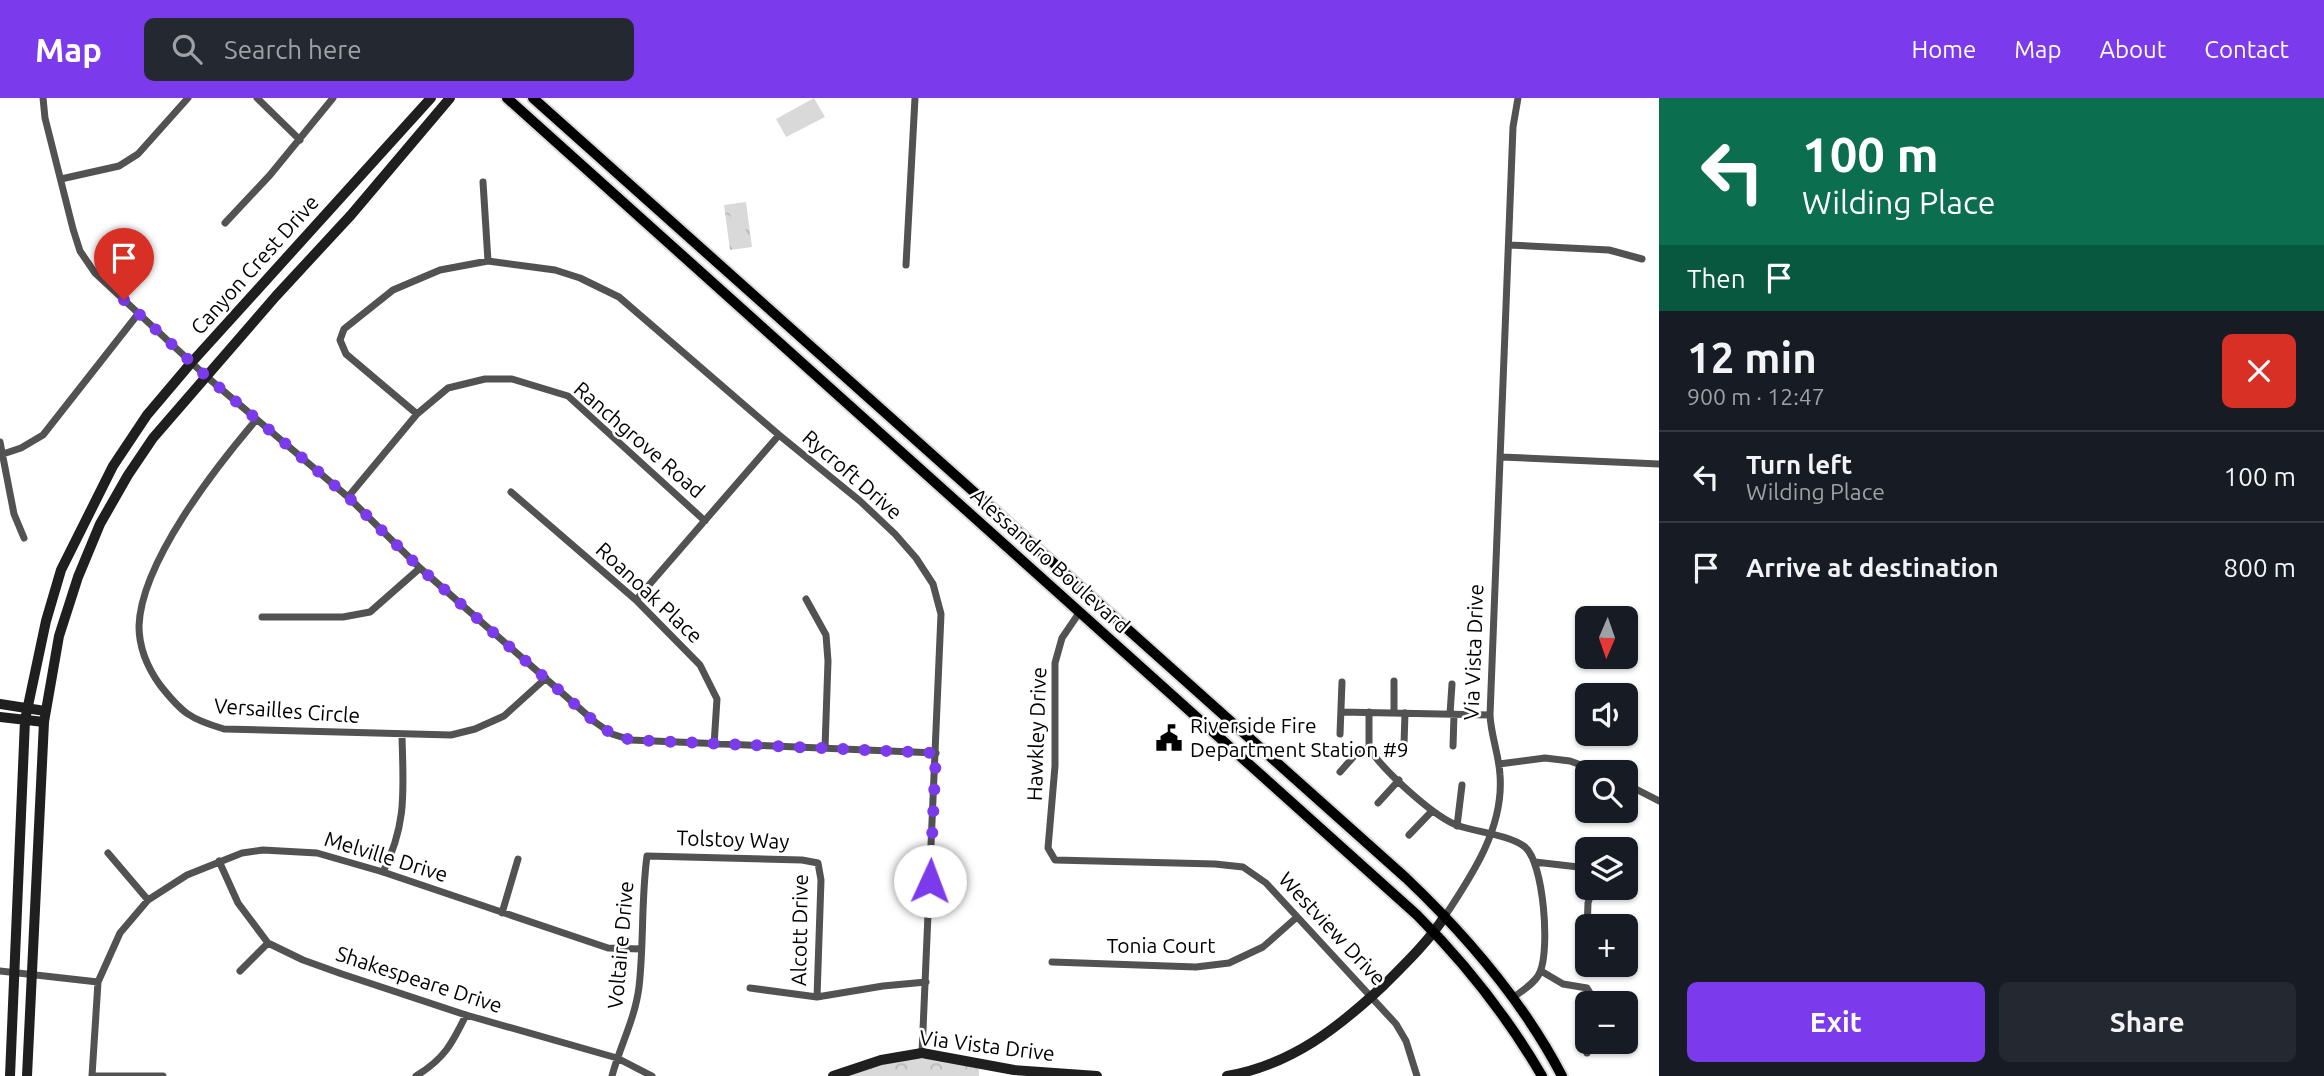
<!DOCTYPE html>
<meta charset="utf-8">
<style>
:root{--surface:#171b24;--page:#242831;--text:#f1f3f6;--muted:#9ea1a6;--line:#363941;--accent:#7c3aed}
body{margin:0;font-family:Ubuntu,sans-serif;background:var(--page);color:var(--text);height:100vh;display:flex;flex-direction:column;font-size:26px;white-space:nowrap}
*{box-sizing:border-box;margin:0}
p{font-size:23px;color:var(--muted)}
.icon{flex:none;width:38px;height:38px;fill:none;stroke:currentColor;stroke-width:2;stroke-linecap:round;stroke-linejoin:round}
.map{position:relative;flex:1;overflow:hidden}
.details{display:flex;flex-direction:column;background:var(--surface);width:665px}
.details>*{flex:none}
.top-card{background:#0b6e4f;color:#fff;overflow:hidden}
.needle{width:46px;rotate:182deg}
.controls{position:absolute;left:1575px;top:508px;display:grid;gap:14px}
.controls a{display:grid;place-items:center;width:63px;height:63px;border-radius:10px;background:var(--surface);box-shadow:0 2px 5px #0004;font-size:35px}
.pin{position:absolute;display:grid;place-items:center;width:60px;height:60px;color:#fff;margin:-72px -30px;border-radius:50% 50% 50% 0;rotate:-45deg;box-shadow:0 0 7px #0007}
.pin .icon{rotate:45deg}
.me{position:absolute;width:77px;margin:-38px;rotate:2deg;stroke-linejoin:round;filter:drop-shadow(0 0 5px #0008)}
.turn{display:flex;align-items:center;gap:24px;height:147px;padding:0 28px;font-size:32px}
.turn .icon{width:91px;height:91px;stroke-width:2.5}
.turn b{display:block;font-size:49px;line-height:60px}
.then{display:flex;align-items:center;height:66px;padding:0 28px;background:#0003;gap:14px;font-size:26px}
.round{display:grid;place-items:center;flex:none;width:74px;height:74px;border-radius:10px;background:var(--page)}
.summary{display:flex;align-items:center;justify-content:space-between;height:119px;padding:0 28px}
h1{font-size:42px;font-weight:600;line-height:52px}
.cta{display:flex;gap:14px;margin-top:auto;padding:14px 28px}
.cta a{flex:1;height:80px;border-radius:10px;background:var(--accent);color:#fff;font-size:28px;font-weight:600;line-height:80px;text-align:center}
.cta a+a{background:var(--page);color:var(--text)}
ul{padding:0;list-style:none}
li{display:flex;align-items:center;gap:21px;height:91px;padding:0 28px;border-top:2px solid var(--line)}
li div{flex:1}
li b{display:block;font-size:26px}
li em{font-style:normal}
header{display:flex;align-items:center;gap:42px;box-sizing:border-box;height:98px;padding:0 35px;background:var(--accent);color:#fff}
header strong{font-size:33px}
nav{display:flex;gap:38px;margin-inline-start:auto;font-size:24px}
.search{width:490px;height:63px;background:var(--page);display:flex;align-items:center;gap:18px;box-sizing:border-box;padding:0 24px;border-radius:10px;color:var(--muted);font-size:26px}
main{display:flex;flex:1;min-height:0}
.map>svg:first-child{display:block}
.park{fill:url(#park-crowns)}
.pitch{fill:#d9d9d9}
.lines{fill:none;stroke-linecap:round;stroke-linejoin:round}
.primary-casing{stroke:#dbdbdb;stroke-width:14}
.street{stroke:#525252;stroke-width:7}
.secondary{stroke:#1f1f1f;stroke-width:10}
.primary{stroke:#000;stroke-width:10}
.route{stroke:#7c3aed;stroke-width:12;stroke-dasharray:0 21.6}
.labels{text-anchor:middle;stroke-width:5;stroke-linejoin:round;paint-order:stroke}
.street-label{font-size:21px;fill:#000;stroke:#fff}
.poi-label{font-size:21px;fill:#000;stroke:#fff;text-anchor:start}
</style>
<header>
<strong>Map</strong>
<div class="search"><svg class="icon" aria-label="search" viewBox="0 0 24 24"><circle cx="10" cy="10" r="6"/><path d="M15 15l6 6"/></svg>Search here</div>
<nav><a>Home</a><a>Map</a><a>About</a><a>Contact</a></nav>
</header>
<main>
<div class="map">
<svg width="1659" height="978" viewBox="0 0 1659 978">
<defs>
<pattern id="park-crowns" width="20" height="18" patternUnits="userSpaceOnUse" patternTransform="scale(1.75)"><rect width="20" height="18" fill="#d9d9d9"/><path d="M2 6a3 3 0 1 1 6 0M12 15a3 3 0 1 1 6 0" fill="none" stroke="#b8b8b8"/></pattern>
</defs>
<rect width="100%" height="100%" fill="#fff"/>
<path class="park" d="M746,104L752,149L730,152L724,107Z
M909,960L946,962L979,971V978H830Z"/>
<path class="pitch" d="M814,0L825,19L786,39L776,21Z
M743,113L747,142L733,143L730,114Z"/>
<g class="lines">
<defs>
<path id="primary" d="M507,0L1417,817C1466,866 1507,918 1542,978
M533,0L1406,780C1467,838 1523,903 1562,978"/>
</defs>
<use href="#primary" class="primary-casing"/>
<path class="street" d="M43,0L45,20L73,131L80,153L95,175L207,279L348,399L420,470L595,624L612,636L631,642L936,655
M257,0L300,42
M61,81L119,68L138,56L188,0
M483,84L488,163
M225,125L270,77L333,0
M1509,147L1609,152L1642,161
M906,167L915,0
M417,316L346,256L340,242L344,231L393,192L440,172L488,163L555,172L580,180L619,199L779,337L860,403L895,436L916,460L933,486L941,516L922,955
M256,322C216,369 141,464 139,528C139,551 147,569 160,587C182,615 190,621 224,631L451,637L475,631L504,618L546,580
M0,344L14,416L24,440
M3,356L21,350L43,337L138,216
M1501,359L1659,366
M511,394L636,502L700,567L717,601L714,647
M348,399L417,316L448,290L485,281H512L568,298L705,423
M806,501L826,537L828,563L825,650
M636,502L779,337
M1079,515L1062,540L1055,565V668L1048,750L1055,762L1215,766L1243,769L1266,785L1396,926L1406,943L1417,978
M262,519H343L370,514L420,470
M1341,614L1490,617
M1369,614V649L1373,656C1389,677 1435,720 1459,728C1477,734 1510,737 1525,749C1544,765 1550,852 1540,874C1536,885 1521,893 1513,900
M1394,615V583
M1450,616L1452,586
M1340,636L1342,584
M1404,646L1405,615
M1453,648L1454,617
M1499,666L1545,660L1570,663L1600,674
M1340,674L1356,656L1369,649
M1626,686L1659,703
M1378,705L1399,682
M1457,728L1462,687
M1409,737L1432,713
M108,755L148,802
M219,763L238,805L268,845L303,862L342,876L466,917L617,960L652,978
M1535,764L1587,770
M383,774C408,724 403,690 402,637
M502,815L518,761
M1445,818C1473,776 1504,729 1500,677C1499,657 1491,638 1490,617L1513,29L1518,0
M1587,832L1588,805L1593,789
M1052,864L1196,869L1229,865L1263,849L1297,819
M0,873L98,884
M240,873L268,845
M1541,873L1563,886L1587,890L1592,898L1591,905
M750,890L817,899L883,888L926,884
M1587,955L1588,943
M92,978L98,884L120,835L148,802L187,777L242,755L263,752L317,755L383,774L608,850L641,851
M92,978H163
M416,978C444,961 452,946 466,917
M612,978C620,948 635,921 639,889C644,846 641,802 647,758L802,762L818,765L821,782L817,899"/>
<path class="secondary" d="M0,606L45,613
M0,619L44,624
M10,978L25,622L46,523L61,472L113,368L147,317L191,265L431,0
M27,978L44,624L59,538L78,479L100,426L128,377L153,340L276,198L351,117L450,0
M833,978L881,962L922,955L1014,972L1097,978
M1227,978C1291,967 1338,930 1384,887C1406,865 1428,844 1445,818"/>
<use href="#primary" class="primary"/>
</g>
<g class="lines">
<path class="route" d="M124,202L207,279L348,399L420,470L595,624L612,636L631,642L936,655L930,783"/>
</g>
<defs>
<symbol id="civic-bare" viewBox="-9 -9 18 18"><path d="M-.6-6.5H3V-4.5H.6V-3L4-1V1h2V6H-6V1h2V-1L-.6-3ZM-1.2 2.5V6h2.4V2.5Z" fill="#000" stroke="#fff" stroke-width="2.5" paint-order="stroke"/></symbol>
</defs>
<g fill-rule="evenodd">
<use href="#civic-bare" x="1150" y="621" width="38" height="38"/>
</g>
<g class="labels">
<g class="street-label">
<text transform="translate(255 167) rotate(-48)" y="7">Canyon Crest Drive</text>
<text transform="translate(639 342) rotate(41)" y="7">Ranchgrove Road</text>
<text transform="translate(852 377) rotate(41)" y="7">Rycroft Drive</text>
<text transform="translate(1050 463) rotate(42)" y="7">Alessandro Boulevard</text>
<text transform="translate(649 495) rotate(43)" y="7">Roanoak Place</text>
<text transform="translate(1474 554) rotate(-88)" y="7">Via Vista Drive</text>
<text transform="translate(287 613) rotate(4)" y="7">Versailles Circle</text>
<text transform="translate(1037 636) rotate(-88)" y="7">Hawkley Drive</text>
<text transform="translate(733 742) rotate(2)" y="7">Tolstoy Way</text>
<text transform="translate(386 759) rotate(17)" y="7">Melville Drive</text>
<text transform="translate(1332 831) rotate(47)" y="7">Westview Drive</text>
<text transform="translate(800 832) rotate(-89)" y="7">Alcott Drive</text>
<text transform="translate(621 847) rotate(-85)" y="7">Voltaire Drive</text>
<text x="1161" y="855">Tonia Court</text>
<text transform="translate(419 882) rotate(18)" y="7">Shakespeare Drive</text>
<text transform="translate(987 948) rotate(7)" y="7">Via Vista Drive</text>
</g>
<g class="poi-label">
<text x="1190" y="635">Riverside Fire<tspan x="1190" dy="24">Department Station #9</tspan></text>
</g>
</g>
</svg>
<div class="controls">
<a><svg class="needle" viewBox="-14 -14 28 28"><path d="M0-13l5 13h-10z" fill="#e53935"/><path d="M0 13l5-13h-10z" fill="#9ea1a6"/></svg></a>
<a><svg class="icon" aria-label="sound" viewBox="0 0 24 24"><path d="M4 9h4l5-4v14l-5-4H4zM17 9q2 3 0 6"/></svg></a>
<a><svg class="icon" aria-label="search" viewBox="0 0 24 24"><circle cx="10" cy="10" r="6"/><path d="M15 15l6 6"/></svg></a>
<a><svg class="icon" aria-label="layers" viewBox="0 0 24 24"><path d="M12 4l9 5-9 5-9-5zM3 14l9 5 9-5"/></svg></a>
<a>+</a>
<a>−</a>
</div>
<div class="pin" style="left:124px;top:202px;background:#d93025"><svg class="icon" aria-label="arrive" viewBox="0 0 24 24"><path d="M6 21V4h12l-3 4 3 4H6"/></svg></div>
<svg class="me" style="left:930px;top:783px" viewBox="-20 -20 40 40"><circle r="19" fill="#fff"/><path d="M0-13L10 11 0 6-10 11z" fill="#7c3aed"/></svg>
</div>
<section class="details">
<div class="top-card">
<div class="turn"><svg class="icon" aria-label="left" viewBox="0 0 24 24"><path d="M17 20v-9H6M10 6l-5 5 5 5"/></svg><div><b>100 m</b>Wilding Place</div></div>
<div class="then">Then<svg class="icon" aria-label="arrive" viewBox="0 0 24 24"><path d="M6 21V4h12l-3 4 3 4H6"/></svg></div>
</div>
<div class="summary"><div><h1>12 min</h1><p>900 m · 12:47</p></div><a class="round" style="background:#d93025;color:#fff"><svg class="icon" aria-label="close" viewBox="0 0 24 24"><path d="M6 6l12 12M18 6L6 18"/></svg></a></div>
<ul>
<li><svg class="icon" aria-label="left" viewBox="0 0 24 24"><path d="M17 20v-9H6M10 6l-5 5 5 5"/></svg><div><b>Turn left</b><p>Wilding Place</p></div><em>100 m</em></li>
<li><svg class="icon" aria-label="arrive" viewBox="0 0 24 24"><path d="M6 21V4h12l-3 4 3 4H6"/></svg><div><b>Arrive at destination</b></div><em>800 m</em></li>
</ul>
<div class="cta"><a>Exit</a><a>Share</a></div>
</section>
</main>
